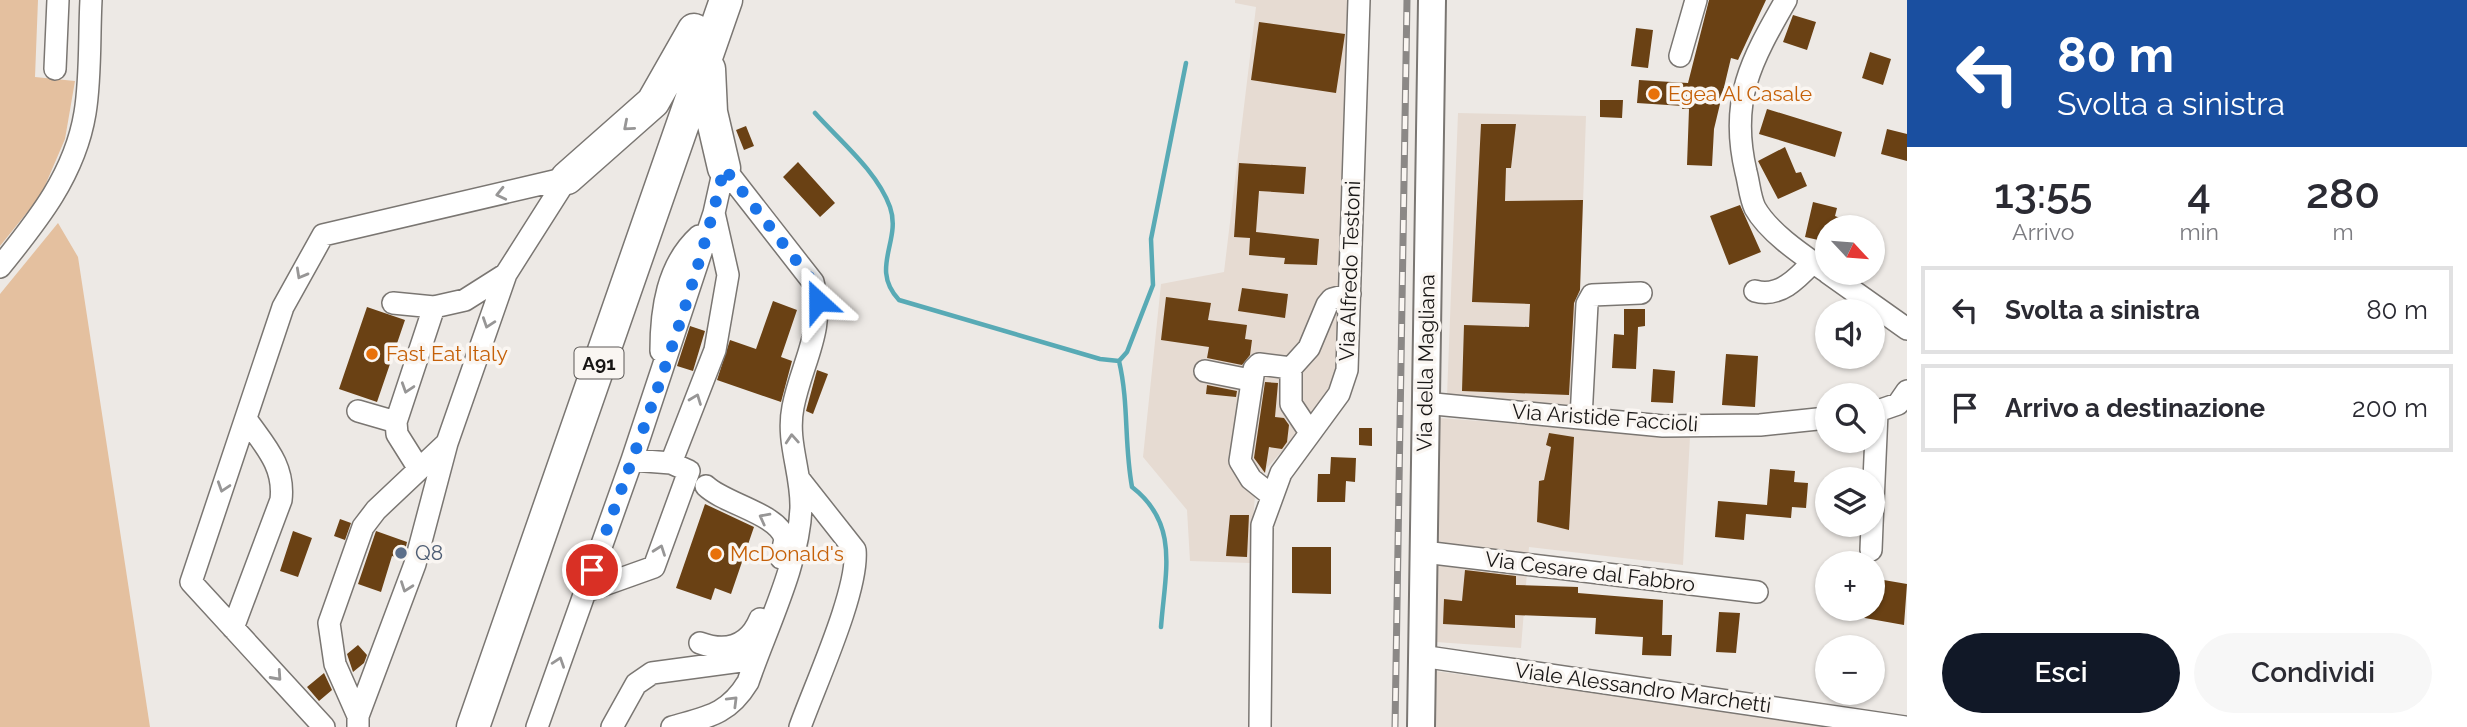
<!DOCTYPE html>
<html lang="it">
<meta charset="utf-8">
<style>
:root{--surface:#fff;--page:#f7f7f7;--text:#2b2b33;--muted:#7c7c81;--line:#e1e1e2;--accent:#111827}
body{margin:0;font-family:Raleway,sans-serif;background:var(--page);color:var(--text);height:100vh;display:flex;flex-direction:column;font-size:26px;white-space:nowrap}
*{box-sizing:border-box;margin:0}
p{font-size:23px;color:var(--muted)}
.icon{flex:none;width:38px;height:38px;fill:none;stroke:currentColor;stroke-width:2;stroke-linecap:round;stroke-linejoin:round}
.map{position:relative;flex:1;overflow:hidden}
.sheet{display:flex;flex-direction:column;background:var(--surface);width:560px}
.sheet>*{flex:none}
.banner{background:#1a4fa0;color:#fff;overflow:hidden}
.needle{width:46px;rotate:116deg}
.controls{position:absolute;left:1815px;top:215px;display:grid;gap:14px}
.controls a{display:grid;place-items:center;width:70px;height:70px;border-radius:50%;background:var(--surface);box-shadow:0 2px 5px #0004;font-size:35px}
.pin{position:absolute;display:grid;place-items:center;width:60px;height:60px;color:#fff;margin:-30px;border:4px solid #fff;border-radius:50%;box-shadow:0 2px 7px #0007}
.me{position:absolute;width:77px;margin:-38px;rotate:336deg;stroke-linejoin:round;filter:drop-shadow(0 0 5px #0008)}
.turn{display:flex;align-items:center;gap:24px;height:147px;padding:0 35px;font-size:32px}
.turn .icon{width:91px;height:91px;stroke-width:2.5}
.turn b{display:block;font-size:49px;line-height:60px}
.eta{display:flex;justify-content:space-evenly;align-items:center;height:119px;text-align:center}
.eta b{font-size:42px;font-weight:600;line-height:49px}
.cta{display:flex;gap:14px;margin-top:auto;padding:14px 35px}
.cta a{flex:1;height:80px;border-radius:42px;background:var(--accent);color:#fff;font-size:28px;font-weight:600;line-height:80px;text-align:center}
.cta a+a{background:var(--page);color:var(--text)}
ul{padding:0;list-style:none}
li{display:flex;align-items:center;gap:21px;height:88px;margin:0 14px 10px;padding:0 21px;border:4px solid var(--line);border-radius:0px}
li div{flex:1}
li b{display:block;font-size:26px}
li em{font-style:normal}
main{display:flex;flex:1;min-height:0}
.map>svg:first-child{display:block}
.built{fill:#e6dbd2}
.green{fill:#e4c09f}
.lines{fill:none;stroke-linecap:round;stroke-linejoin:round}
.stream{stroke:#58aab5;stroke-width:4.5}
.building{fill:#6a4114}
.minor-casing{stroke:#7a7672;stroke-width:24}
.major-casing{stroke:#7a7672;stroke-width:30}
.highway-casing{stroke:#7a7672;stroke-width:35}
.minor{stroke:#fff;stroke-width:21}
.major{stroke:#fff;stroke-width:26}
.highway{stroke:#fff;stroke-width:32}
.rail-casing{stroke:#8b8886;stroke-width:7}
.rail{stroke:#faf6f2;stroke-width:4.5;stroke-dasharray:13;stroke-linecap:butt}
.oneway{stroke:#979696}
.route{stroke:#1a73e8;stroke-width:12;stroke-dasharray:0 21.6}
.food-dot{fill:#e8710a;stroke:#faf6f2;stroke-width:2.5}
.service-dot{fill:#5c6f8a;stroke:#faf6f2;stroke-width:2.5}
.labels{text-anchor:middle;stroke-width:7;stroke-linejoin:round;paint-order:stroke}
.shield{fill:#faf6f2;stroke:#5c5957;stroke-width:2}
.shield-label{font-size:19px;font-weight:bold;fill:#181615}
.food-label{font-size:21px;fill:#c56008;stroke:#faf6f2;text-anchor:start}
.street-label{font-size:21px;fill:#181615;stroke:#faf6f2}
.service-label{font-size:21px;fill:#4e5e75;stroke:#faf6f2;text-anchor:start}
</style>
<main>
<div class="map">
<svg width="1907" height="727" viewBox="0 0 1907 727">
<rect width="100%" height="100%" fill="#ede9e5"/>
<path class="built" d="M1235,0H1354L1339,380L1315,415L1265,470L1255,495L1250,563L1190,561L1187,510L1143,457L1161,284L1224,272L1256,7L1235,3Z
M1458,113L1586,116L1576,408L1447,396Z
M1439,418L1690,437L1683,565L1529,547L1521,648L1436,642Z
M1435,671L1840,727H1434Z"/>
<path class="green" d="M0,0H38L35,77L75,81L65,139L41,195L0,246Z
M58,223L78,257L150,727H0V294Z"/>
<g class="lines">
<path class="stream" d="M815,113C840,141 877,171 890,207C902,241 869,268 899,300L1100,359L1119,361L1127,352L1153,285L1151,239L1186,63
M1119,361C1129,403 1124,444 1132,487C1180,524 1165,572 1161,627"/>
</g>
<path class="building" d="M1709,0H1766L1738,60L1731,58L1714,129L1712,166L1687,165L1689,109H1682L1683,106L1637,103L1639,80L1688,83Z
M1793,15L1816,22L1807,50L1783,42Z
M1259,22L1345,34L1336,93L1251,80Z
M1636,28L1653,30L1648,68L1631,66Z
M1870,52L1891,59L1883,85L1862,78Z
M1600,100H1623L1622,118L1600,117Z
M1767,109L1842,132L1835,157L1759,134Z
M1481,124H1516L1511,168H1506L1505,201L1583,200L1580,290L1574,303L1569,395L1462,391L1464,325L1529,327L1530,304L1472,302Z
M746,126L754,146L744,150L736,130Z
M1887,129L1907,134V161L1881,154Z
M1785,147L1796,173L1801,172L1807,186L1778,199L1758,161Z
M798,162L835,203L820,217L783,177Z
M1239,163L1306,167L1304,194L1259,191L1256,232L1319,239L1317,265L1284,264L1285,258L1249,255L1250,238L1234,237Z
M1813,202L1837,208L1835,216L1840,218L1838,228H1827V242L1805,237Z
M1740,205L1761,252L1729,265L1710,216Z
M1242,288L1288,294L1285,318L1238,311Z
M1166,297L1211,303L1208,320L1247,325L1245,339L1252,340L1250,355L1242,365L1207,358L1209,347L1161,340Z
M773,301L797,310L781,357L792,361L781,402L717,380L730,340L756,349Z
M367,307L405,320L377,402L339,389Z
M1624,309H1645V326L1638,327L1636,369L1612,368L1614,334L1624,335Z
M690,326L705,331L693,371L677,366Z
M1726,354L1758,356L1755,407L1722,405Z
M1653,369L1675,371L1673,403L1651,402Z
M817,370L828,374L813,414L806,411Z
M1265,382L1278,383L1275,417L1284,418L1289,425L1287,442L1282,449L1269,447L1265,473L1254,458Z
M1207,385L1237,391L1236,397L1206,394Z
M1359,428H1372V446L1359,445Z
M1549,433L1574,437L1569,530L1537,522L1539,481L1544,480L1551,447L1546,445Z
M1331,457L1356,458L1355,482L1346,481L1345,502H1317L1318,474H1330Z
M1770,469L1795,471L1794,482L1808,483L1806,508L1792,507L1791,518L1746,514L1744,540L1715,537L1718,501L1767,505Z
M705,504L754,527L731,594L715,588L711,600L676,588Z
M1230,515H1249L1247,557L1226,556Z
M340,519L351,523L345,540L334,536Z
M293,531L312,538L298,577L280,571Z
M376,531L407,542L403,559L392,556L381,592L358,584Z
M1292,547H1331V594L1292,593Z
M1465,570L1516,576V585L1578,587V593L1663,600L1662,635H1672L1671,656L1642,655L1643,637L1595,634L1596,618L1515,615V628L1443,624L1444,599L1462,601Z
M1872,578L1907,584L1904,625L1848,615L1849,609H1872Z
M1719,612L1740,613L1736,653L1716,652Z
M358,645L367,655L364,663L353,672L347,654Z
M324,673L332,690L319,701L307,687Z"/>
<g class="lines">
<defs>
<path id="minor" d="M1786,0C1751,61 1729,100 1746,172C1749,183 1750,198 1755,208C1769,233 1804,256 1827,272
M1680,56L1696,0
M55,69L58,0
M0,267C38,220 75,174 85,113C91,77 89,37 91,0
M1828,273L1907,329
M1755,291C1779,298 1797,279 1813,262
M393,303L434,307
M661,351C661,310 667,265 699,236
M1291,368V404L1309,431
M1205,371L1250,380
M1424,403L1663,426L1760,425L1827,418
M358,411L396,422
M1872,413L1898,404L1907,391
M1581,418L1587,304L1592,295L1641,293
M632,460L714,213
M671,463L715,350L728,275L714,213L724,168
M419,469L397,434L396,422L434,307L465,300L506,274
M799,479L855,550C859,590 815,685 800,727
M706,486C725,504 779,514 785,539L781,558
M1271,495L1251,479L1240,461L1254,369L1259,364L1291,368L1309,348L1327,305L1332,299L1350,294
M1872,525L1877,413
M1871,550L1872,525
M1424,552L1757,592
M233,628L281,500C285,466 265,446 246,419
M700,643C727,653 749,646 760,619
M1421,656L1905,727
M358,716L335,664L329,623L363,527L376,510L447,443
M324,727L191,582L283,307L323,235L567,178
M358,727V716L415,564L447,443L506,274L567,178
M537,727L632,460L671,463L689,471L654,567L584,592
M612,727L636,684L652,673L756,659
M672,727C707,717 728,715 748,682C766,629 799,564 801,508C802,473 786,442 793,407C802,361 826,330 813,282L724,168
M1260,727L1262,525L1281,473L1339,394L1347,370L1359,0"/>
<path id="major" d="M1421,727L1432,0"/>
<path id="highway" d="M709,69L711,112L724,168
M567,178L653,102L694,30
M473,727L726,0"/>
</defs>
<use href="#minor" class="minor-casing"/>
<use href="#major" class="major-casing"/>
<use href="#highway" class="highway-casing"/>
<use href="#minor" class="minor"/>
<use href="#major" class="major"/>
<use href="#highway" class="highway"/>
<defs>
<path id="rail" d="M1395,727L1407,0"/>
</defs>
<use href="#rail" class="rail-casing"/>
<use href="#rail" class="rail"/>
</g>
<defs><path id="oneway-chevron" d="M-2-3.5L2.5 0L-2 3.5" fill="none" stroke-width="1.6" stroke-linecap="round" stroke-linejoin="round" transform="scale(1.75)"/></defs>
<g class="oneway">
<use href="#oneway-chevron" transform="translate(628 126) rotate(139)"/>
<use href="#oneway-chevron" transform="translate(501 194) rotate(167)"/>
<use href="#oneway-chevron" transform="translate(301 274) rotate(119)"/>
<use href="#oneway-chevron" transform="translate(488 323) rotate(109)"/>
<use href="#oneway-chevron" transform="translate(407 388) rotate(108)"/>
<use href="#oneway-chevron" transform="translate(696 399) rotate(-69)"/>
<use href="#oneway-chevron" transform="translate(792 439) rotate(-94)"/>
<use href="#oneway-chevron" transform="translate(223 487) rotate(108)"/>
<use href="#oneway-chevron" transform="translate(764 518) rotate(-152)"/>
<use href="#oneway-chevron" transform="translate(660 550) rotate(-70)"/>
<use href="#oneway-chevron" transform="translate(406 587) rotate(110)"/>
<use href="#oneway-chevron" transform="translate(559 662) rotate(-71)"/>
<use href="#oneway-chevron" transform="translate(277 676) rotate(48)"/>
<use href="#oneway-chevron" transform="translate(733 701) rotate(-45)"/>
</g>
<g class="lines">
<path class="route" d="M592,570C639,440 693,301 724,168L813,282L818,301"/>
</g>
<g class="food-dot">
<circle cx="1654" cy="94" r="7"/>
<circle cx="372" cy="354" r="7"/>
<circle cx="716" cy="554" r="7"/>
</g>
<circle class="service-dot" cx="401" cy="553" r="7"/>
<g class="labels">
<rect class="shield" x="574.5" y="347.5" width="49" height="31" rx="5"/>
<g class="shield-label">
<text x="599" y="370">A91</text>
</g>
<g class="food-label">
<text x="1668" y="101">Egea Al Casale</text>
<text x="386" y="361">Fast Eat Italy</text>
<text x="730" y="561">McDonald's</text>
</g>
<g class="street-label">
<text transform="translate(1350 271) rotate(-88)" y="7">Via Alfredo Testoni</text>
<text transform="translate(1426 363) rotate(-89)" y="7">Via della Magliana</text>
<text transform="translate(1605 418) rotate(4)" y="7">Via Aristide Faccioli</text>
<text transform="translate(1590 572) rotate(7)" y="7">Via Cesare dal Fabbro</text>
<text transform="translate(1643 688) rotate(8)" y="7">Viale Alessandro Marchetti</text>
</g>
<g class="service-label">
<text x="415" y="560">Q8</text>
</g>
</g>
</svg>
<div class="controls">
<a><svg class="needle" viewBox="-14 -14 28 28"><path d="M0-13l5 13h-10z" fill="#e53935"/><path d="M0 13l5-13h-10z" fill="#7c7c81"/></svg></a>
<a><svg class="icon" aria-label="sound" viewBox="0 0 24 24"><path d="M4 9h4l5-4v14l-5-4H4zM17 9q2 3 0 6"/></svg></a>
<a><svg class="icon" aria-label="search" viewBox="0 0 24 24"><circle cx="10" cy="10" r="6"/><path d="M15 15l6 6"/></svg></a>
<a><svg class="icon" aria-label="layers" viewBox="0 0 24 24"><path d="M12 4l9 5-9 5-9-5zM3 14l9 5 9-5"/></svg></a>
<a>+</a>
<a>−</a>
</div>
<div class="pin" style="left:592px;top:570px;background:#d93025"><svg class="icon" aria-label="arrive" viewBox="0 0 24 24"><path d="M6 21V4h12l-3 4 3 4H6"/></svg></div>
<svg class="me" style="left:818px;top:301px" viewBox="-20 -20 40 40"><path d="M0-17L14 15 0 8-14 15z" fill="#1a73e8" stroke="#fff" stroke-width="4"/></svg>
</div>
<section class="sheet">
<div class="banner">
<div class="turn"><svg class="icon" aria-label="left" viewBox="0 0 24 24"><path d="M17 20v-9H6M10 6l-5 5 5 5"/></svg><div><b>80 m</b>Svolta a sinistra</div></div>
</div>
<div class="eta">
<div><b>13:55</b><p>Arrivo</p></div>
<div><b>4</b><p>min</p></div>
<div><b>280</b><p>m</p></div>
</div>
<ul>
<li><svg class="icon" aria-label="left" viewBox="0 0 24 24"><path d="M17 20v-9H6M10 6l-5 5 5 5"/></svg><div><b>Svolta a sinistra</b></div><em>80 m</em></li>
<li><svg class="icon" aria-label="arrive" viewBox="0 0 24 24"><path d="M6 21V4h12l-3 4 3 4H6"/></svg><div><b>Arrivo a destinazione</b></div><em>200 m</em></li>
</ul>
<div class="cta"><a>Esci</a><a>Condividi</a></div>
</section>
</main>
